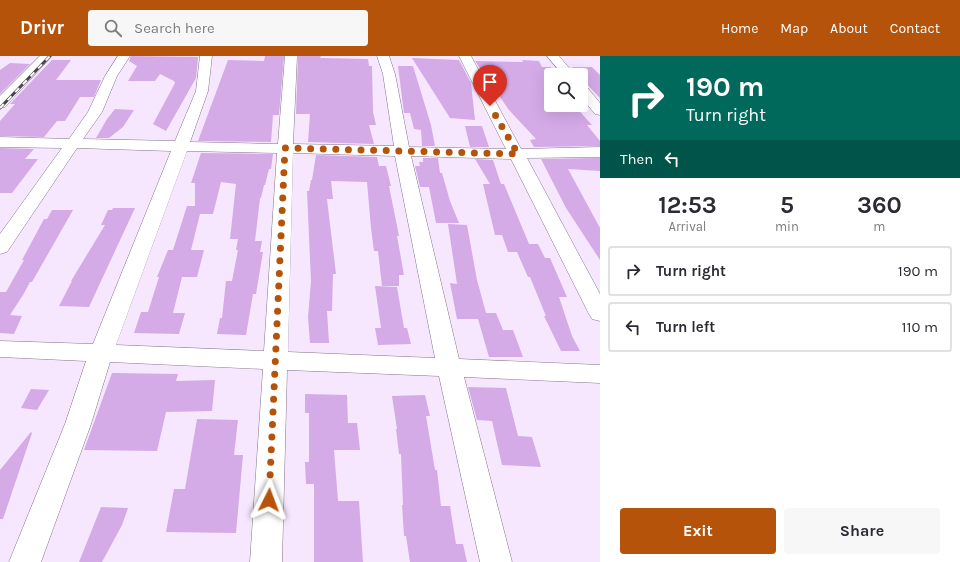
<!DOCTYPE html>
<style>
:root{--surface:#fff;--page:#f7f7f7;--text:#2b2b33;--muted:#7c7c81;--line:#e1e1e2;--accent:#b45309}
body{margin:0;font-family:Karla,sans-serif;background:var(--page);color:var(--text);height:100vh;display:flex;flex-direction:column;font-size:15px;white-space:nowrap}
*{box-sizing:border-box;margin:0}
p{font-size:13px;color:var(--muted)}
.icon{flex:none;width:22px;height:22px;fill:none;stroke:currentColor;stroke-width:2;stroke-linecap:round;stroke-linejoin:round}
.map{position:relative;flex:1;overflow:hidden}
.details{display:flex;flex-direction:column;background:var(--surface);width:360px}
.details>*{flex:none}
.hud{background:#00695c;color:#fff;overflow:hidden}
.tools{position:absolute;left:544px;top:12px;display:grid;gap:8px}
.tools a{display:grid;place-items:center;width:44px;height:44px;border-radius:4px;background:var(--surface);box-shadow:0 4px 16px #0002;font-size:20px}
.pin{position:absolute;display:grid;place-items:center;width:34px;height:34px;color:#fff;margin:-41px -17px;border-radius:50% 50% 50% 0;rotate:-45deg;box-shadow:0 0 4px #0007}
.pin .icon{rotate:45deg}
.me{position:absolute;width:44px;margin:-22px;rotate:3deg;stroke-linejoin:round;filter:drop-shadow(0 0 3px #0008)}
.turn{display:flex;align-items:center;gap:14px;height:84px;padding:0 20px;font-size:18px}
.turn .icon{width:52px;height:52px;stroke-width:2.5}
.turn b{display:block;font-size:28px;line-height:34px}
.then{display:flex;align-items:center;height:38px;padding:0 20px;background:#0003;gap:8px;font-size:15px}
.eta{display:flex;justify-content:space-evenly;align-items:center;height:68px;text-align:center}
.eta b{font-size:24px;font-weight:700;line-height:28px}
.button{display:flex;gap:8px;margin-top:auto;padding:8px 20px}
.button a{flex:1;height:46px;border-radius:4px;background:var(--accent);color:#fff;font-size:16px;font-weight:700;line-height:46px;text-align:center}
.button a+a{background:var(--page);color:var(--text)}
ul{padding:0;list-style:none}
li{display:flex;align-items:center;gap:12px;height:50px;margin:0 8px 6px;padding:0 12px;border:2px solid var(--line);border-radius:4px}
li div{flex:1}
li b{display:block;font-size:15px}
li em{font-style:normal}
header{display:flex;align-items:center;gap:24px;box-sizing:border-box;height:56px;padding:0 20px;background:var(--accent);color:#fff}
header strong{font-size:19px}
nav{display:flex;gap:22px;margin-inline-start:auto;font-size:14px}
.search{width:280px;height:36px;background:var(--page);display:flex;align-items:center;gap:10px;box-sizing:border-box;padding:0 14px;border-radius:4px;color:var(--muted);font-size:15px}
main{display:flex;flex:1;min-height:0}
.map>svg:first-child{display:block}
.building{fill:#d4aae7}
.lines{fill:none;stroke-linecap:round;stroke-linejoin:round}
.minor-casing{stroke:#827589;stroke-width:1}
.minor{fill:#fff;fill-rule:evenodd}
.rail-casing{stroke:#4c4550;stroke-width:3}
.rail{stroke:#fcf9fe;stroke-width:2;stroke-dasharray:5.5;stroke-linecap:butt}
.route{stroke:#b45309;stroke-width:7;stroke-dasharray:0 12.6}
</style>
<header>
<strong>Drivr</strong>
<div class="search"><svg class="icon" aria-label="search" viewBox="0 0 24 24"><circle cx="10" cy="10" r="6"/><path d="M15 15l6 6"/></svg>Search here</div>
<nav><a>Home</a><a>Map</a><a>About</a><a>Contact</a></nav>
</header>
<main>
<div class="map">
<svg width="600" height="506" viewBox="0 0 600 506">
<rect width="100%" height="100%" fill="#f6e7fe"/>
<path class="building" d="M131,0L198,1L196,22L166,75L153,68L175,27L174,25L160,18L155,25H128L137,10L129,5Z
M265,0H284L279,59H273L271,86L198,85L228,4L264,5Z
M298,0H321L320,2L368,3L369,10H372L373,56L376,69H369L374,88L308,86L310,58H296Z
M412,2L459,4L471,27L475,64L450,62Z
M52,4H71L56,24H101L94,41H80L65,65H57L44,81L0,80V65L15,48H10Z
M522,4L539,5L542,11H551V49H574L592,69H587L600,85V90L534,91L530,84L536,83L509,54L475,5L523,6Z
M10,7L30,8L0,38V14Z
M398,10H413L431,69L435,90H422L421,74L414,73L410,57H404Z
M572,11H592L600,19V42L581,22V19H579Z
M115,53L134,54L123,71L109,82H96L107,63Z
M465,70H482L489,91H470Z
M0,92L34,93L25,103H38L12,137H0Z
M201,97L273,98L271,113H269L265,129H264L261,142H260L255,185H262L260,196H263L256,238H253L246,279L217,278L220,262H222L226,225H232L238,194H236L238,183H230L236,128L221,126L213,158H200L191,194H204L197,221H182L173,257H185L179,278L134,277L141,256H148L159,221H157L168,194H173L187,150H195V127H191Z
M316,99L377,101L379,110H386L391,130H389L399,180H397L404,219H399V230H382L378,195H374L371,172L367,126L331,125L333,143H327L336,218H333L332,255H327L329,287H310L308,261L311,225L307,135H309L311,124H312Z
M423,102H438L440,117H442L450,145L459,167H436L429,131H420L415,110H420L419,106H423Z
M600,102V115L568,113L600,172V204L566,152L541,103Z
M475,103L493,104L501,128H504L529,188H538L545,202H550L567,241H559L572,280L580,295H561L544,260H546L530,221H528L517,196H508L502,179H495L483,128H490Z
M113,152H135L89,251L59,250L72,225H71L105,169H101L108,154H112Z
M52,154H73L32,226H30L23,239L10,259L22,260L14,278L0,277V236H6L24,204H22L44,163H47Z
M448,168L467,169L477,224L486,257H496L503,274H513L523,301H489L478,263H457L450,227L457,228Z
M375,230L397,231L404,272H407L411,288L378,289L375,272H381Z
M112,317L178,318L176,325L215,324L212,355L166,356L157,395L84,394Z
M468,331L506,332L518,380L532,381L541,411L502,409L492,365L477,364Z
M31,333L49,334L37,354L21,352Z
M305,338L347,339L348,367H357L360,394H334L338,445H359L363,506H314V428H306L305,406H309V357H305Z
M425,339L430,360H426L435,414H437L441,450H450L456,488H463L467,506H410L406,480H404L402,449H403L401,398H399L396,373H397L392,340Z
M197,363L238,364L234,399H243L236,477L166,476L174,433H185Z
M31,376L32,377L3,463H0V414Z
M101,451L128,452L122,469L102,506H79Z"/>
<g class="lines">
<defs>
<path id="minor" d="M40,0H52L5,51L0,52V40Z
M118,0H130L117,20L102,56L83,83L175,85L196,35L200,0H212L208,35L190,86L278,88L285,0H297L293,88L394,90L383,18L377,0H389L395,18L409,91L506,93L459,0H471L521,93L600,91V101L527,102L600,238V265L592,263L589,258L511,103L411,100L459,303L600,309V327L464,321L512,506H480L439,320L287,314L282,506H250L263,313L110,306L91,368L41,506H9L65,368L86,305L0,301V285L93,288L171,95L77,92L7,196L0,198V178L62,92L0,91V81L69,83L88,56L105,20ZM187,95L277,97L264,295L116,289ZM293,97L395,100L435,302L288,296Z
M547,0H559L575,19H563Z
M581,29L586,30L600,47V59L595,58L581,41Z"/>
</defs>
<use href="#minor" class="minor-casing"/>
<use href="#minor" class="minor"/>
<defs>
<path id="rail" d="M0,52L50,0"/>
</defs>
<use href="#rail" class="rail-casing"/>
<use href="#rail" class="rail"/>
</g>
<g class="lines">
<path class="route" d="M269,444L285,92L518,98L490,50"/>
</g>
</svg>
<div class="tools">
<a><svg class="icon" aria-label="search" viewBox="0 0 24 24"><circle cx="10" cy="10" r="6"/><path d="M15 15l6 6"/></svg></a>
</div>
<div class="pin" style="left:490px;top:50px;background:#d93025"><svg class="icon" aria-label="arrive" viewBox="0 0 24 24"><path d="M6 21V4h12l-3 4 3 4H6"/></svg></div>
<svg class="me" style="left:269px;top:444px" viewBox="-20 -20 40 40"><path d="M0-17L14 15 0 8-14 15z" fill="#b45309" stroke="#fff" stroke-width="4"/></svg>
</div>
<section class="details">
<div class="hud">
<div class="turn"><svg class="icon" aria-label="right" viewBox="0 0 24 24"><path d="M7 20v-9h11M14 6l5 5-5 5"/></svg><div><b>190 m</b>Turn right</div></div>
<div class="then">Then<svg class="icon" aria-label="left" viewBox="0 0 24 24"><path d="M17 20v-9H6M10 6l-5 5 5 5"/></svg></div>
</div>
<div class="eta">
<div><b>12:53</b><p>Arrival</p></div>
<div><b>5</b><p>min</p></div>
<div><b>360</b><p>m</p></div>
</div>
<ul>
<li><svg class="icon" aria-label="right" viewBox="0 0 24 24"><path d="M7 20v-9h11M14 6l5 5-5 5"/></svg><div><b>Turn right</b></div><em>190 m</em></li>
<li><svg class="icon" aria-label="left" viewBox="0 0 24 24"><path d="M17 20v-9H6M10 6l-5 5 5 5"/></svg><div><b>Turn left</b></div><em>110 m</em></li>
</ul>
<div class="button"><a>Exit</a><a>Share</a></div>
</section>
</main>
